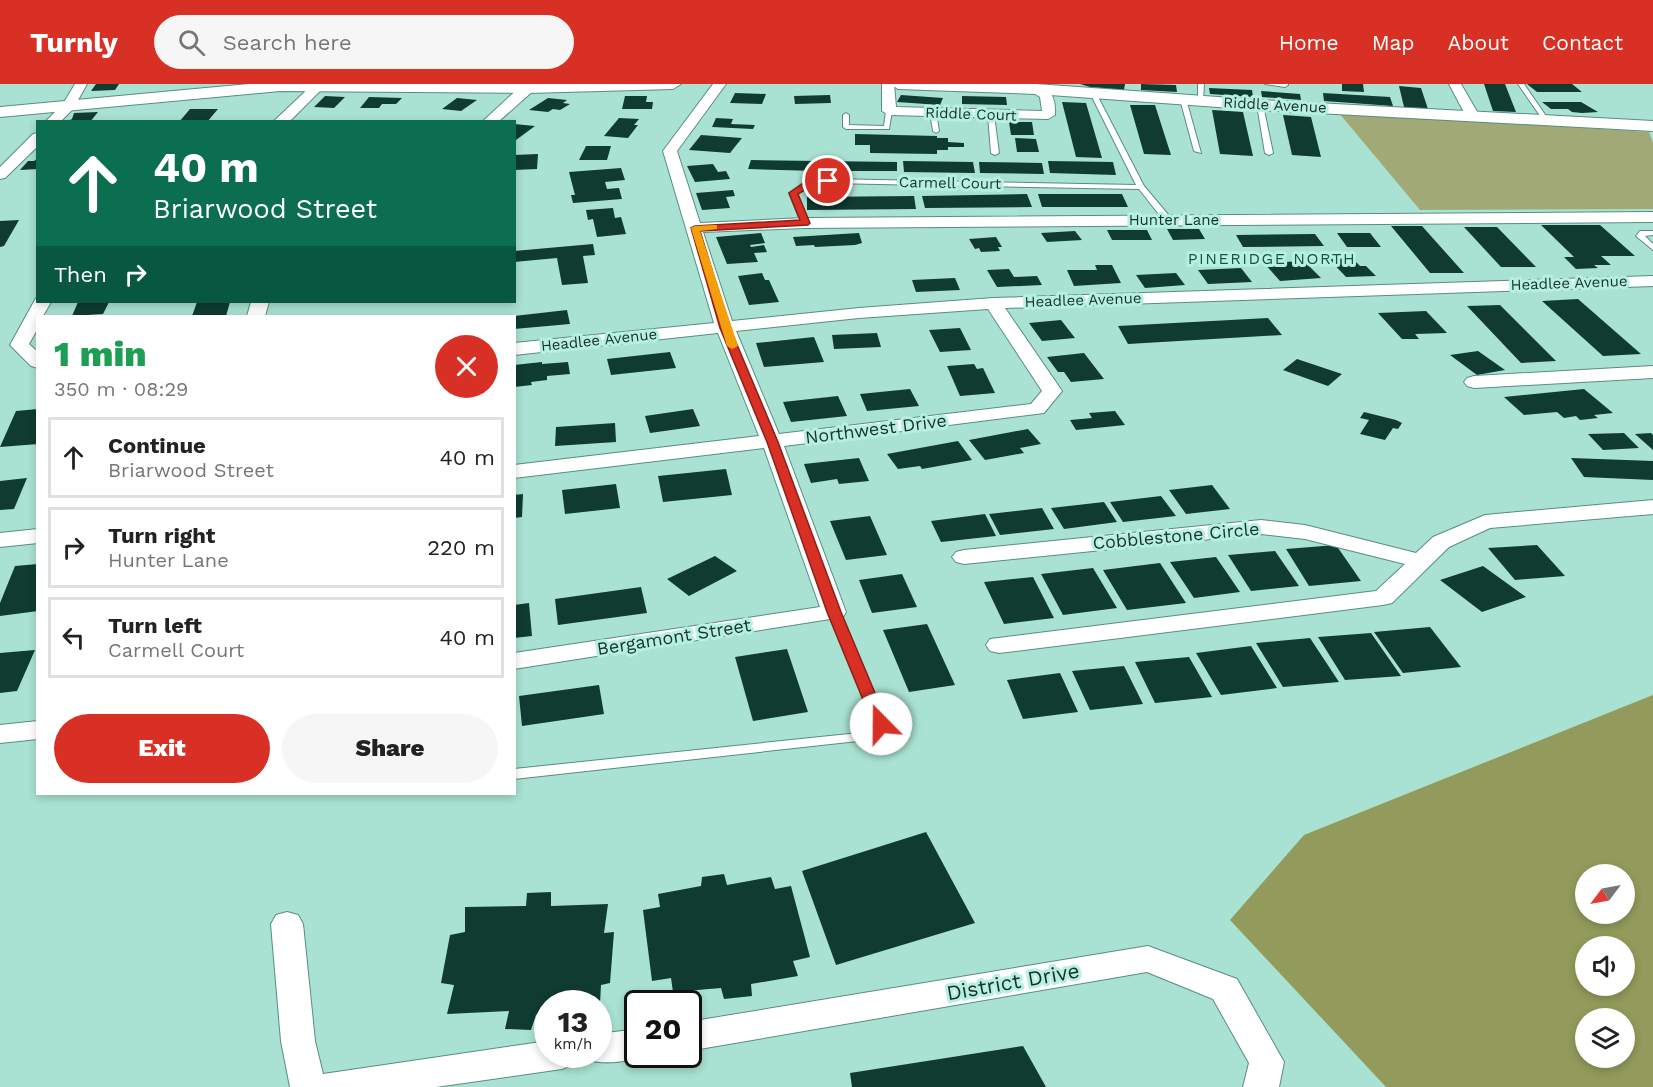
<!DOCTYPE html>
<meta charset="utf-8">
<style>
:root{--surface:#fff;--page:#f6f6f6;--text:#222;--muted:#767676;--line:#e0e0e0;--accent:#d93025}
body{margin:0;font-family:"Work Sans",sans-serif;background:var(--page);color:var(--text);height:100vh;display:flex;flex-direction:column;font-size:22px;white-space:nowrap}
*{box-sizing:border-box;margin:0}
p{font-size:20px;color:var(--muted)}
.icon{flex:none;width:33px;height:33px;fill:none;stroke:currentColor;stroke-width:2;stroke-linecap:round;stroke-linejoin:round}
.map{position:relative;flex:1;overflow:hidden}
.sheet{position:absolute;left:36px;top:231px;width:480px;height:480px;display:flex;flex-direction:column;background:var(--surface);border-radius:0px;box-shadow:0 3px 9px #0003}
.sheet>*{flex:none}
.top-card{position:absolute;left:36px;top:36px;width:480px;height:183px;border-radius:0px;box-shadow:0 3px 9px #0003;background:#0b6e4f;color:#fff;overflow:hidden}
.needle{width:39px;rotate:238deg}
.tools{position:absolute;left:1575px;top:780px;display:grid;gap:12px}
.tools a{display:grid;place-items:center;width:60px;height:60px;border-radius:50%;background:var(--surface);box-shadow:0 3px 9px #0003;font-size:30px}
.speed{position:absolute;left:534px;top:906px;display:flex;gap:12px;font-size:30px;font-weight:700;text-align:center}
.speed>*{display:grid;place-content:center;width:78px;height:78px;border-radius:50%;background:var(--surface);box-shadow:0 3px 9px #0003;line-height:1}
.speed small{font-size:15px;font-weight:400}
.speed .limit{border:3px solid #111;border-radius:9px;background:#fff;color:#111}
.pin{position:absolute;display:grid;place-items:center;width:51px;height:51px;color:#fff;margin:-26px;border:3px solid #fff;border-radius:50%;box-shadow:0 2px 6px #0007}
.me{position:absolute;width:66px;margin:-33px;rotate:338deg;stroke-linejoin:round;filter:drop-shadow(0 0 4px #0008)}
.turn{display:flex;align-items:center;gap:21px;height:126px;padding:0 18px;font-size:27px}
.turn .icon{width:78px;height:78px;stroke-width:2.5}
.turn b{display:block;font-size:42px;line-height:51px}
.then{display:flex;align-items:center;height:57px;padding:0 18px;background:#0003;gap:12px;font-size:22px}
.round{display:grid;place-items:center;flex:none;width:63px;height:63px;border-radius:32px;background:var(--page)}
.summary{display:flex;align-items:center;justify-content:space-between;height:102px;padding:0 18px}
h1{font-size:36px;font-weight:800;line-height:45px;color:#1e9e55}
.action{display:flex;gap:12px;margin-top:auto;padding:12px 18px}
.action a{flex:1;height:69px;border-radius:36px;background:var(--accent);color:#fff;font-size:24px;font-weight:800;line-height:69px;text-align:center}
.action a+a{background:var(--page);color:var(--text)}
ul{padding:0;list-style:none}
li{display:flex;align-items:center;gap:18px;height:81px;margin:0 12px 9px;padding:0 6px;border:3px solid var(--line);border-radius:0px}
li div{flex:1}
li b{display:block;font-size:22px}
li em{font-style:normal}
header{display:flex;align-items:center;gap:36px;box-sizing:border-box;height:84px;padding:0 30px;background:var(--accent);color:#fff}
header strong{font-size:28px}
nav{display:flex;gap:33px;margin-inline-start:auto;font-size:21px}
.search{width:420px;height:54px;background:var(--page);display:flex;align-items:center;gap:15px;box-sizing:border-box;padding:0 21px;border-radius:33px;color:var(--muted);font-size:22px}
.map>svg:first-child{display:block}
.green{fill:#a1a976}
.forest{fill:#929b5b;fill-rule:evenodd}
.building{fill:#0f3b31}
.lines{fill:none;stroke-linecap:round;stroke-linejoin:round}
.service-casing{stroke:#578e7f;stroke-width:2}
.minor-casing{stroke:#578e7f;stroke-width:2}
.tertiary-casing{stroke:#578e7f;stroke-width:2}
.service{fill:#fff;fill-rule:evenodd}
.minor{fill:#fff;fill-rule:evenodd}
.tertiary{fill:#fff;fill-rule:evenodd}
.route{fill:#d93025;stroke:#8d1f18;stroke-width:1.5}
.slow{fill:#f59e0b}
.labels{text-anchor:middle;stroke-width:6;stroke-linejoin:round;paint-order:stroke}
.far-street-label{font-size:15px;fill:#19302a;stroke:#b6f0df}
.far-neighbourhood-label{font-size:16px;letter-spacing:1.5px;fill:#1a5347;stroke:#b6f0df}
.street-label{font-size:18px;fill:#19302a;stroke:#b6f0df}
.near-street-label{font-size:21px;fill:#19302a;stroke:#b6f0df}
</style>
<header>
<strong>Turnly</strong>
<div class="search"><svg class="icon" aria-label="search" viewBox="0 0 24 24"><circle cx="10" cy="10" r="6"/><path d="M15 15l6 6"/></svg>Search here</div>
<nav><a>Home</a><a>Map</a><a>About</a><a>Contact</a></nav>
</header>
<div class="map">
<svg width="1653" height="1003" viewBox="0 0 1653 1003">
<rect width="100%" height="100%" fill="#a9e2d2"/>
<path class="green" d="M1339,29L1649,48L1653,59V125L1420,126Z"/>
<path class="forest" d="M1653,611V1003H1386L1230,836L1304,751ZM1586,790H1624V830H1586ZM1586,862H1624V902H1586ZM1586,934H1624V974H1586Z"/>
<path class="building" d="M96,0H119L115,6L91,7Z
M1080,0H1125L1124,6L1090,3Z
M1141,0L1176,1L1177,8L1141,6Z
M1342,0H1363L1364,8L1342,7Z
M1484,0H1505L1516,28L1493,27Z
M1527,0H1572L1582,8H1537Z
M1399,2L1421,4L1428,25L1404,23Z
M1209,4L1252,6L1253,13L1210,10Z
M1261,7L1300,10L1301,16L1262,13Z
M735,9L766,10L762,20L730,19Z
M1323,9L1390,13L1393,22L1324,17Z
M830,11L831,19L795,20L794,12Z
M901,11L943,14L940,21L897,18Z
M325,12L345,13L334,24L314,23Z
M625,12H647L646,18H653L652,25H622Z
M962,12L1006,13L1007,21L962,20Z
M369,13L402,14L396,20H382L379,24H360Z
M457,14L477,16L461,27L442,25Z
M548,14L567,16L563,19L570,20L560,26L553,25L548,28L529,26Z
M1062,18L1086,19L1102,74L1076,73Z
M1542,18H1581L1598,28L1582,29L1572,28L1568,25H1551Z
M1130,21H1155L1171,71L1144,70Z
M190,25H218L207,38H179Z
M1212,26L1243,28L1253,72L1220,70Z
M98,28L90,38H66L72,35L74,29Z
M1283,31L1311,33L1321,73L1292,71Z
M619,34L639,35L634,41H638L628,54L604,52Z
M716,34L733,35L731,40L755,41L753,45L712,43Z
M1009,38H1032L1034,51H1011Z
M514,40L535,42L516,56Z
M855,50L937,52V54H948V58L964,59V63H948V66H937V70L870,69V61H855Z
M701,51L742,54L730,69L689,66Z
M1015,54L1036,55L1039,68H1017Z
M586,62H611L607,76H579Z
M538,70L537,85L514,86V71Z
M38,74V85L20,86L28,77H34Z
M751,76L818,77L817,87L748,85Z
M823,77L897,78V87H823Z
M903,77L973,78L975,89L904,88Z
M1048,77L1113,78L1116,91L1050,89Z
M979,78L1042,79L1044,90L980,89Z
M713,80L718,88L726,87L730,95L695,98L687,82Z
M621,84L625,96L605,98L607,105L619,104L622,115L573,119L571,111H575L569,88Z
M733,106L735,112L726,113L730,124L702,126L696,109Z
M1027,110L1032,123L925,124L922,112Z
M1038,110H1122L1128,123H1042Z
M914,112L916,125L807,126V113Z
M613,124L615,134L621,133L626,150L597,153L593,135L588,136L586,126Z
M19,136L4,162L0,163V137Z
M1541,141H1600L1635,172H1601L1611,181H1594L1598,184L1576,185L1564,173H1574Z
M1391,142H1422L1464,189H1430Z
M1464,143H1497L1536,183H1501Z
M1167,145H1199L1205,155L1173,156Z
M1107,146H1147L1152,156H1112Z
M1075,147L1082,156L1047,158L1041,149Z
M761,149L765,159L750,161L751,163L764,161L767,168L754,169L758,178L727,180L716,153Z
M859,149L862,159L855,161L815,163L814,161L796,162L793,153Z
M1337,149H1370L1381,163H1347Z
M1315,150L1324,162L1243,163L1236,151Z
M996,153L1002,163H998L1000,167L981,168L979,164L975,165L969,155Z
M593,160L595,171L583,172L588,199L562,201L557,174L514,178V167Z
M1352,174L1360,182H1366L1376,192L1346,193L1329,175Z
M1304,177L1321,194L1280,197L1264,179Z
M1095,181H1112L1121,199L1074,202L1067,186H1097Z
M1241,184L1252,198L1208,200L1198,186Z
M1009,185L1014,193L1037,192L1042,201L997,203L987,186Z
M762,189L765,196H769L779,218L749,221L738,192Z
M1176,189L1185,201L1145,204L1136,191Z
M955,194L960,206L916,208L912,196Z
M1578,215L1641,270L1603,272L1542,217Z
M78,218H109L103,230L72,232Z
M197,218H230L226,232H192Z
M1500,221L1556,277L1521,279L1467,222Z
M567,226L570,240L514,245V232Z
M1426,227L1447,249L1415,250L1419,255H1402L1378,229Z
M1268,234L1282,251L1128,260L1118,242Z
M1061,236L1075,254L1042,257L1029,239Z
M960,244L971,266L940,268L929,246Z
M877,249L881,263L834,265L832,251Z
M814,253L824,278L764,283L756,259Z
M1478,267L1505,286L1477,291L1450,271Z
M670,268L676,284L611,291L607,275Z
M1084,269L1104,295L1071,298L1064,288H1058L1047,273Z
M1297,275L1342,290L1328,302L1283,286Z
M542,278V280L568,278L570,290L547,292V296L531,298L532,301L514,303V281Z
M974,280L977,285L983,284L995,309L960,312L947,282Z
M910,305L919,322L867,327L860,310Z
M1584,305L1613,329L1594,331L1598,334L1580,336L1576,332L1564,334L1557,328L1524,331L1504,313Z
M838,312L847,332L791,338L783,318Z
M38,325V360L0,363L16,327Z
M693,325L700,342L650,349L645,332Z
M1115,327L1125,341L1076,346L1070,336L1092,334L1089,329Z
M1364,328L1396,336L1402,339L1398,345L1393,344L1385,356L1360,350L1369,336L1360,334Z
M615,339L616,358L555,362L556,343Z
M1028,345L1041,360L1020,364L1024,369L985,376L969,356Z
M1624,349L1639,364L1603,366L1588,350Z
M1651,349L1653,351V366L1635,350Z
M958,357L972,376L922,385L920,382L898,385L887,370Z
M859,374L869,397L839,400L837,395L811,399L804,380Z
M1571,374L1653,377V396L1584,393Z
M726,385L732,411L663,418L658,392Z
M27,394L14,425L0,426V397Z
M616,400L620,424L565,430L562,406Z
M1212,401L1230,425L1186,430L1169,406Z
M523,410L522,433L514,434V411Z
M1161,412L1176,432L1123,438L1110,418Z
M1104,418L1117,438L1064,445L1051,424Z
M1042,424L1054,445L1000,451L989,430Z
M985,430L996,452L941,458L931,437Z
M870,432L887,471L846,476L830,437Z
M1336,461L1361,497L1309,502L1286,465Z
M1537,461L1565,492L1515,496L1488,464Z
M1275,467L1299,502L1251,507L1228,471Z
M715,472L737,487L689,512L667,495Z
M1216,473L1240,508L1194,514L1170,478Z
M1160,479L1186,519L1127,526L1103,486Z
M38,480V527L0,532V519L15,482Z
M1483,482L1526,513L1482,528L1440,496Z
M1093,484L1117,524L1063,531L1041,490Z
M902,490L917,523L872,529L859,496Z
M1033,493L1054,534L1004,540L984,498Z
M641,503L647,529L558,541L555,515Z
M529,519L532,552L514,554V521Z
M927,540L955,601L909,608L883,546Z
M1430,543L1461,583L1403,589L1374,548Z
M1371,549L1401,592L1345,596L1318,553Z
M1310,554L1339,598L1283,603L1256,559Z
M1251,562L1277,604L1221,611L1196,569Z
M787,565L808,628L753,637L735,573Z
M35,566L17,607L0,609V569Z
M1189,573L1212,613L1155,619L1135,578Z
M1124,582L1143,620L1090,626L1072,587Z
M1060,589L1078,628L1023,635L1007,596Z
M599,601L604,630L522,642L519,612Z
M926,748L975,839L836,881L802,787Z
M724,790L727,801L771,793L775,805L791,802L810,873L793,877L798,892L751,900L752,912L724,915L721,904L673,908L671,894L652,897L643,826L660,823L658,810L701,802L702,793Z
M551,808V822L608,820L604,849L614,848L610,899L601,901L600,920H548V931H536L531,946L505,945L509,927L447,930L454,901L441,899L450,851L465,848V823L526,822L527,809Z
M1023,962L1046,1003H852L850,989Z"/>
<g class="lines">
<defs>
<path id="service" d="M1198,0H1204L1203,17L1198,16Z
M1265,0H1288V1L1285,3Z
M1518,0H1524L1548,35L1547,36H1543Z
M1093,7L1096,9L1144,102L1171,134V138H1165L1139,105L828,99L807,104L797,110L809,139L805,141L801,139L789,109L802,100L828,95L1136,101L1090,9Z
M1183,13L1186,15L1201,69L1194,67L1180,15Z
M1260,19L1263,21L1273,69L1269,71L1265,69L1257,21Z
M889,25L892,27L889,45H846L843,43V31L846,29L849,31V41L884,42L886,27Z
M933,27L936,29L939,47L936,49L933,47L930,29Z
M991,29L994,31L999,69L995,71L991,69L988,31Z
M1640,147H1653V151L1645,152L1653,160V166L1636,152Z
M834,524L840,528L888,641L867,656L514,695V685L859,649L874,639L828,528Z"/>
<path id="minor" d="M75,0H87L73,25L60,38H45L63,20Z
M313,0H327L289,38H273Z
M523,0H535L533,7L498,38H482Z
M713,0H726L677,67L700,139L805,134L1653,128V138L805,144L703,148L732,237L859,224L993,214L1653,192V202L1005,224L1062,307L1044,329L784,362L846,528L843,533L514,585V569L820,523L764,364L514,394V381L759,352L718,249L514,271V259L714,239L663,67ZM988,225L1042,307L1031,320L779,350L736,247L859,234Z
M882,0H894L896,23L1042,27L1040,13L1018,0C1041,0 1057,3 1055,31L1048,35L889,31L882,27Z
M1449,0H1461L1479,31L1477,34H1467Z
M38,49V62L5,94L0,95V83L33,50Z
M36,214L38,218H51L43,232H38V244L29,260L38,268V284L31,282L10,261Z
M251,218H269L265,232H247Z
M1653,282V294L1474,304L1467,302L1464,298L1467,294L1474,292Z
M1653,416V430L1490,444L1449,463L1392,519L1383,521L999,569L990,567L986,561L990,555L1376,507L1405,480L1305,455L1261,450L964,480L956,478L952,473L956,468L964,466L1261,436L1305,441L1416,469L1433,453L1485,431Z
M38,445V459L0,463V449Z
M38,637V655L0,659V641Z
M287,828L298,831L303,840L315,957L323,990L548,957V970H579L574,980L562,985L436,1003H290L281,957L271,840L276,831Z
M1148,862L1237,895L1284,978L1279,1003H1243L1249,979L1213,915L1147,888L688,967V938Z
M638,945V970H650C630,977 605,982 586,975L584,970H598V950Z"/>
<path id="tertiary" d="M249,0H681L673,5L528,9L280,7L0,33V23Z
M890,0H1036L1260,16L1653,37V47L1260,26L1036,10L898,5Z"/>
</defs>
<use href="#service" class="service-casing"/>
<use href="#minor" class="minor-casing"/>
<use href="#tertiary" class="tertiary-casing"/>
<use href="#service" class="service"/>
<use href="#minor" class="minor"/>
<use href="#tertiary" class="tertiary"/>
</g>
<path class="route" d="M828,94L832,97L831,99L808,104L798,110L810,139L808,141L700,147L730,244L778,358L841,528L888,640L881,646L873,640L827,528L767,358L720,244L691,144L695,142L800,136L789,109L802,100Z"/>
<path class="slow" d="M714,141H717V145L700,147L738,262L732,265L727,262L691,144L695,142Z"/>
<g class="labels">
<g class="far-street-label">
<text transform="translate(1275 21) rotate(3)" y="5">Riddle Avenue</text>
<text transform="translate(971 30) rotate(2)" y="5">Riddle Court</text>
<text transform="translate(950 99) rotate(1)" y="5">Carmell Court</text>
<text x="1174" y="141">Hunter Lane</text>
<text transform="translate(1569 199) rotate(-2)" y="5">Headlee Avenue</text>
<text transform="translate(1083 216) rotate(-2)" y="5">Headlee Avenue</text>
<text transform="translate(599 256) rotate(-6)" y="5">Headlee Avenue</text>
</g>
<g class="far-neighbourhood-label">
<text x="1272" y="180">PINERIDGE NORTH</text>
</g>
<g class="street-label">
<text transform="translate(876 345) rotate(-7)" y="6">Northwest Drive</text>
<text transform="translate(1176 452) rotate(-5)" y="6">Cobblestone Circle</text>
<text transform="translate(674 553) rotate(-9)" y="6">Bergamont Street</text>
</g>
<g class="near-street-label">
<text transform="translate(1013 898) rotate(-10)" y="7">District Drive</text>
</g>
</g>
</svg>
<div class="tools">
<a><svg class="needle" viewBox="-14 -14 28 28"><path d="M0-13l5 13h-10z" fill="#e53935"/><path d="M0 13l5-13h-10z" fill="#767676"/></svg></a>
<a><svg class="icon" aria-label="sound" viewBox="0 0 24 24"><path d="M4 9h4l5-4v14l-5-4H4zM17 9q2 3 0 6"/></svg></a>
<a><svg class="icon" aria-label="layers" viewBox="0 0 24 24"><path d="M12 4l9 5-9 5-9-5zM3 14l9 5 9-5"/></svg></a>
</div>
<div class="speed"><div>13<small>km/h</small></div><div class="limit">20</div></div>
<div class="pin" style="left:828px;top:97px;background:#d93025"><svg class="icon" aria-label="arrive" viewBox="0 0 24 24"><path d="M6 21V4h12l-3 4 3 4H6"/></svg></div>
<svg class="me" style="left:881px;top:640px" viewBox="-20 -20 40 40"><circle r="19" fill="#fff"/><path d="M0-13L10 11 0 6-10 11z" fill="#d93025"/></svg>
<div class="top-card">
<div class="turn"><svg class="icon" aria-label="ahead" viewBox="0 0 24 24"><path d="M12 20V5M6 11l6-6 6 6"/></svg><div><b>40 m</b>Briarwood Street</div></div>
<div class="then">Then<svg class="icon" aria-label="right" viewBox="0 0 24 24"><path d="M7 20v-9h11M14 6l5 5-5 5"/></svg></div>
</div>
<section class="sheet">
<div class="summary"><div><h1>1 min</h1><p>350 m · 08:29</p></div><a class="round" style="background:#d93025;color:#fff"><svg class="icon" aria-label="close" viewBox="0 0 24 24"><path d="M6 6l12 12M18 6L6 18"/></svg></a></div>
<ul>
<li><svg class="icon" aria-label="ahead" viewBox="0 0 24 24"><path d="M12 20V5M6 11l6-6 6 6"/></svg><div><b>Continue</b><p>Briarwood Street</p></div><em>40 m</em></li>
<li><svg class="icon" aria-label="right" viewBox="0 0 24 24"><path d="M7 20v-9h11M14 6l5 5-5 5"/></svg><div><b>Turn right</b><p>Hunter Lane</p></div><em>220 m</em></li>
<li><svg class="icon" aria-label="left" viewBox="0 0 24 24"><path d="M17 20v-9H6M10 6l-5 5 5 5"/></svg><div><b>Turn left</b><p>Carmell Court</p></div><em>40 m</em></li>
</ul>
<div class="action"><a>Exit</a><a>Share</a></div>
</section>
</div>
